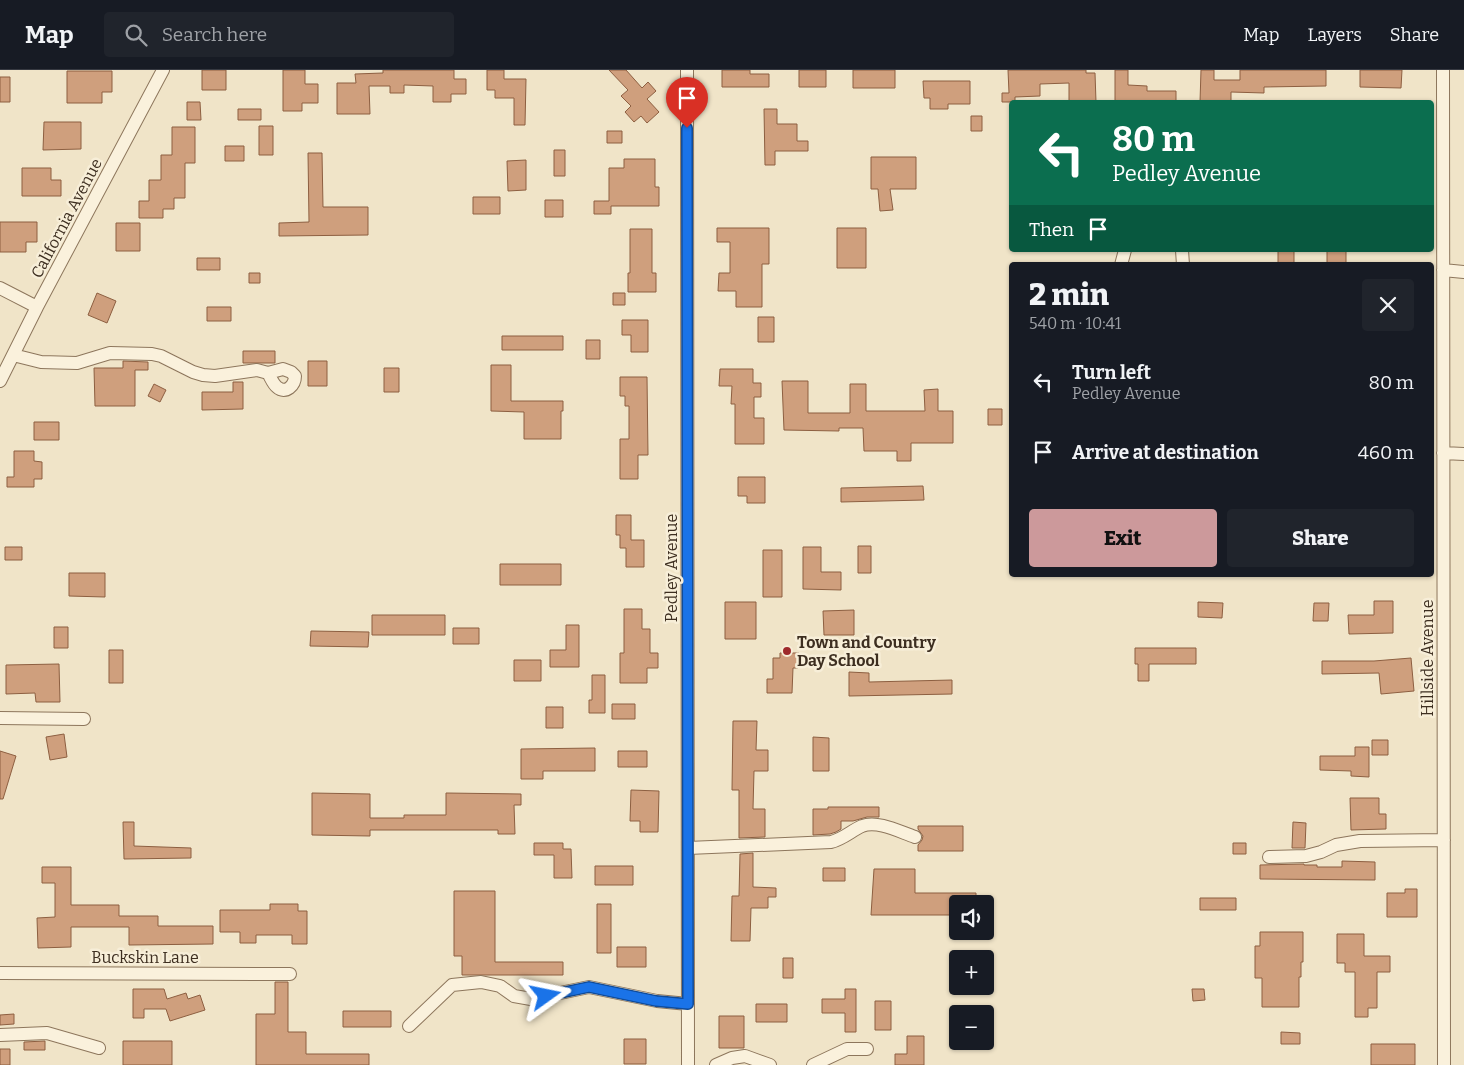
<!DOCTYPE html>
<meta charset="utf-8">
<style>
:root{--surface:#171b24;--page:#20242c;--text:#f1f3f6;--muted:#9ea1a6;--line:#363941;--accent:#cc999b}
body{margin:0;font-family:Bitter,serif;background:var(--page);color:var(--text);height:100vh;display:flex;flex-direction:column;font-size:19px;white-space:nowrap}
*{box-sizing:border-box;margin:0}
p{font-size:16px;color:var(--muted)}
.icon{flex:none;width:28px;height:28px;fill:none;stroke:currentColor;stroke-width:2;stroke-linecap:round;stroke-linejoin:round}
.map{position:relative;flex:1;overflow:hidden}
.details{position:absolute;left:1009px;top:192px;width:425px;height:315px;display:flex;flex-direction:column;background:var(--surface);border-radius:5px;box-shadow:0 1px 4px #0004}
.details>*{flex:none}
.banner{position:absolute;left:1009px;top:30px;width:425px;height:152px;border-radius:5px;box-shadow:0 1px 4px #0004;background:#0b6e4f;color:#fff;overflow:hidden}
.tools{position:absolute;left:949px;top:825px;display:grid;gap:10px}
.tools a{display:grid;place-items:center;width:45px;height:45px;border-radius:5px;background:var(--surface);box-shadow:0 1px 4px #0004;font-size:25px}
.pin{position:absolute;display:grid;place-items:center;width:42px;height:42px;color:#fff;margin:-51px -21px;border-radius:50% 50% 50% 0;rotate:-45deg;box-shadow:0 0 5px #0007}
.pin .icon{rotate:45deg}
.me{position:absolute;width:55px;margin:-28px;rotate:78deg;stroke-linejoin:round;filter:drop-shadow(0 0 4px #0008)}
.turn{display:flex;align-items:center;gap:18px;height:105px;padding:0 20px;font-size:22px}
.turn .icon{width:65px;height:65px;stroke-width:2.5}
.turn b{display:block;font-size:35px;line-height:42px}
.then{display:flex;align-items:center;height:48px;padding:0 20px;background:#0003;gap:10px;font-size:19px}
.round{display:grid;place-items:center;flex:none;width:52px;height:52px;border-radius:5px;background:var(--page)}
.summary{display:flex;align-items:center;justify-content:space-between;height:85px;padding:0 20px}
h1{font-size:30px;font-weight:800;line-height:38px}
.action{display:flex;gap:10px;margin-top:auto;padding:10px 20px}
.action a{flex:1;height:58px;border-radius:5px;background:var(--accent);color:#111;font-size:20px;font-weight:800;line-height:58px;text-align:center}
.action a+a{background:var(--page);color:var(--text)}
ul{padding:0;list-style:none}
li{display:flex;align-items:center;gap:15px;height:70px;padding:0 20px}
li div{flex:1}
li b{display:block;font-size:19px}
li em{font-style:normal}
header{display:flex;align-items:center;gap:30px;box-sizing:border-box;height:70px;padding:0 25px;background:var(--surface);border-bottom:1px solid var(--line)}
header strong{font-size:24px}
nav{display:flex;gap:28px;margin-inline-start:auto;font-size:18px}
.search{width:350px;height:45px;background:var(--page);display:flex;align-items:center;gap:12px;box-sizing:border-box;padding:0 18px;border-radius:5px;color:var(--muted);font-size:19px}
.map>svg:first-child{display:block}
.building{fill:#cf9f7d;stroke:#8d5f41}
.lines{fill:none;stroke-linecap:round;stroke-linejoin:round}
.minor-casing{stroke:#8d765c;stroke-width:14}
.minor{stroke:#faf1dc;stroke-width:12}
.route-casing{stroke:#114b97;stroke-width:12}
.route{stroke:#1a73e8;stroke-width:9}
.poi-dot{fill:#9e2a2b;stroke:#f7eed8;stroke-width:2}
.labels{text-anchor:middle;stroke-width:5;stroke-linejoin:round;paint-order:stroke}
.street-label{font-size:16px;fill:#3d2e20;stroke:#f7eed8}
.poi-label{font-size:16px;font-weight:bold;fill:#3d2e20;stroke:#f7eed8;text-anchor:start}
</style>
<header>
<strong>Map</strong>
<div class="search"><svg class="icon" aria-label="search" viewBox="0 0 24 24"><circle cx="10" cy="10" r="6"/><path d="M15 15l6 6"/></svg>Search here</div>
<nav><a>Map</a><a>Layers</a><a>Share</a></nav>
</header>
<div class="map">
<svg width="1464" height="995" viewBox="0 0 1464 995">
<rect width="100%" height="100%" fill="#f0e4c8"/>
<path class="building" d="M202,0H226V20H202Z
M283,0H305V14H318V33H302V41H283Z
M383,0H454V9H466V24H451V32H433V16L404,15V23H390V16H369L370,44H337V13H356L355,4L383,3Z
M487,0H504V9H526L525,55H514V28H495V20H487Z
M609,0H626L642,18L648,12L656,21L647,29L659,42L647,53L641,46L634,52L625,42L631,36L621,26L628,20Z
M722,0H750V4H769V17H722Z
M799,0H826V17H799Z
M853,0H895V18H853Z
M1008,0H1086V3H1095L1096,32H1069V13L1040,14V26L1015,27V32H1002V23H1009Z
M1115,0H1128V15L1147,16V21H1176V32H1115Z
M1201,0H1214V10H1240V0H1326V16L1264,17V23L1231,22V32H1200Z
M1360,0H1402L1401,18L1360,17Z
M67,1H112V22H102V33H67Z
M0,7H10V32H0Z
M923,11H970V34H948V39H930V28H924Z
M187,32H200L201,50H187Z
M238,39H261V50H238Z
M764,39H777V54H797V71H808V81H775V95H765Z
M971,46H982V61H971Z
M44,52H81V79L43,80Z
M259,56H273V85H259Z
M172,57H195V93H185V128H174V139H163V148H139V131H149V110H161V85H172Z
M607,61H622V73H607Z
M225,76H244V91H225Z
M554,80H565V106H554Z
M308,83H322L323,137H368V165L279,166V153L309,152Z
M871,87H916V119H890L893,140L880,141L878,119H871Z
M624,89H655V117H659V136H611V144H594V131H609V98H624Z
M526,90V120L508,121L507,91Z
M22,98H51V110H61V126H22Z
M473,127H500V144H473Z
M545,130H563V147H545Z
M0,152H37V172H26V182H0Z
M116,153H140V181H116Z
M717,158H769V194H762V237H736V221H718L719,203H730V172H717Z
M837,158H866V198H837Z
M630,159H652V203H656V222H628V203H630Z
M1278,180H1294V195H1278Z
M1327,180H1346V195H1327Z
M197,188H220V200H197Z
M249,203H260V213H249Z
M97,223L116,231L107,253L88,245Z
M613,223H625V235H613Z
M207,237H231V251H207Z
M758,247H774V272H758Z
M622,250H648V282H631V265H622Z
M502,266H563V280H502Z
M586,270H600V289H586Z
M243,281H275V293H243Z
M123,291L148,292V300H135V336H95L94,298H123Z
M308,291H327V316H308Z
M491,295H511V331H563V341H561V369H524V342L491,341Z
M384,298H399V322H384Z
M720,299H753V313H761V327H754V348H764V374H735V334H731L732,316H719Z
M620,307H647L648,385H638V409H620V369H629V336H625V326H620Z
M782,311H808V343H850V314H866V341H925L924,320L938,319V341H953V373H911V391H897V381H864L863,358H839V361L784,360Z
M233,312H243V339L202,340V322H233Z
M154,314L166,320L160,332L148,326Z
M988,339H1002V355H988Z
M34,352H59V370H34Z
M14,381H34V391L42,392V409H34V417H7V407H14Z
M738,407H765V433H747V426H738Z
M923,416L924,430L841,432V418Z
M616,445H631V470H644V497H626V478H620V465H616Z
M858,476H871V503H858Z
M5,477H22V490H5Z
M803,477H821V502H841V520L803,519Z
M763,480H782V527H763Z
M500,494H561V515H500Z
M69,503H105V527L69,526Z
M1374,531H1393V563L1349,564L1348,545H1374Z
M725,532H756V569H725Z
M1198,532L1223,533L1222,548L1198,547Z
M1314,533H1329L1328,551H1313Z
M624,539H642V559H650V583H658V598H647V613H620V583H624Z
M854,540V565H824L823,541Z
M372,545H445V565H372Z
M566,555H579V597H550V580H566Z
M54,557H68V578H54Z
M453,558H479V574H453Z
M311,561L369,562L368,577L310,576Z
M1135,578H1196V594H1149V611H1138V594H1135Z
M109,580H123V613H109Z
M780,583H799L798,598H793L792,623H767V609H773V588H780Z
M1411,588L1414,621L1381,624L1379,603L1322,604V591H1374Z
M514,590H541V611H514Z
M59,594L60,632H36L35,623L6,624V595Z
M849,602L869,603V612L952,610V624L849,626Z
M592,605H605V643H589V630H592Z
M612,634H635V649H612Z
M546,637H563V658H546Z
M733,651H757L756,680H768V701H754L753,739H765V767L739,768V720H732Z
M64,664L67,687L50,690L46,667Z
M813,667L829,668V701H813Z
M1372,670H1388V685H1372Z
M1355,677H1369V707L1351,706V701L1320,700V686H1355Z
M595,678V701H543V709H521V679Z
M0,681L16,686L3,729H0Z
M618,681H647V697H618Z
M631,720L659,721L658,762H640V751H630Z
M312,723L370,724V748H404V745H446V723L521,724V735H514L515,764H498V760H370V766L312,765Z
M1350,728H1379V744H1386V759L1351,760Z
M828,737H879V747H867L853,751H841V759L836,762L830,764L813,765V739H828Z
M123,752H134V776L191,778V788L124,789Z
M1293,752L1306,753L1305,778H1292Z
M918,756H963V781H918V775L922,770L923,766L918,759Z
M534,773H563V779H571L572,808H554V785H534Z
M1233,773H1246V784H1233Z
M753,783V817L776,818V827H768V838H751L750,871H731L732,826H739L740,784Z
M1342,791L1375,792V810L1260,809V795L1304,794V795H1317V797H1342Z
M595,796H633V815H595Z
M42,797H71V835H119V846H158V856H213V874L129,875V857H71V877L38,878L37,848L55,847V813H42Z
M823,798H845V811H823Z
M874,799H915V823H976V834H958V845H871Z
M1405,819H1417V847H1387V823H1405Z
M454,821H495V892H563V905H462V886H454Z
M1200,828H1236V840H1200Z
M270,834H298V841H307V874H292V865H256V873H240V862H220V840H270Z
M597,834H611V883H597Z
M1260,862H1303V892H1301V907H1299V937H1262V908H1255V876H1260Z
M1337,864H1364V886H1390V902H1377V938H1368V947H1355V902H1345V893H1337Z
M617,877H646V897H617Z
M783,888H793V908H783Z
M275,912H288V962H306V984H369V995H256V944H275Z
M133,919H164L167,929L186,923L188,929L200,925L205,940L170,951L166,939H144V948H133Z
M845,919H856V962H845V943H822V929H845Z
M1192,919H1204L1205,930L1193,931Z
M875,931H891V960H875Z
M756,934H787V952H756Z
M343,941H391V957H343Z
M14,944V954L0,955V945Z
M719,946H744V978H719Z
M1281,962L1300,963V974H1281Z
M907,966H924V995H895V984H907Z
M624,969H646V994H624Z
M45,971V980H24V972Z
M123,971H172V995H123Z
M1371,974H1415V995H1371Z
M0,979H10V995H0Z"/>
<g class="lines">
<defs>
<path id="minor" d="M687,0L688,995
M1443,0L1444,995
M1182,180L1183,195
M1121,195L1125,180
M1443,200L1464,202
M0,218L37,237
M13,285L41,292L77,293L110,283L152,284L161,286L193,302L203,305L215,306L257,300L268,303L283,299L291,302L295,306C295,315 286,325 277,317C273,314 271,308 268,303
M0,311L37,237L163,0
M1443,383L1464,384
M0,648L84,649
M688,778L831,772C843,769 851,761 862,756C878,750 900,762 915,767
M1269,787L1306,786L1321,782L1336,775L1360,771L1444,770
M0,903L290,904
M409,956L452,915L481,912L500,916L514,926L531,929L589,917L657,931L688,934
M0,965L47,963L99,978
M716,995L732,988L745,986L770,995
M813,995L847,979H867"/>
</defs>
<use href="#minor" class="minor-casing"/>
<use href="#minor" class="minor"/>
</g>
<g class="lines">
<defs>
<path id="route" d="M546,926L589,917L656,931L688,934L687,58"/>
</defs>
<use href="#route" class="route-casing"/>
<use href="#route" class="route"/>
</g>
<circle class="poi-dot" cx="787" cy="581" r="5"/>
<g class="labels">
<g class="street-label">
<text transform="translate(66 148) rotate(-62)" y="6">California Avenue</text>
<text transform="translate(671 498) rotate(-90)" y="6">Pedley Avenue</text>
<text transform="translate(1427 588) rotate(-90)" y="6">Hillside Avenue</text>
<text x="145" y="893">Buckskin Lane</text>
</g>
<g class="poi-label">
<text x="797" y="578">Town and Country<tspan x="797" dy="18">Day School</tspan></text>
</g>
</g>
</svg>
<div class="tools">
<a><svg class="icon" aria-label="sound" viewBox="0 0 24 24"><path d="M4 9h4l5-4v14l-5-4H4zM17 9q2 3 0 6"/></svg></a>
<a>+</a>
<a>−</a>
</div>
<div class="pin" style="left:687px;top:58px;background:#d93025"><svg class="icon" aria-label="arrive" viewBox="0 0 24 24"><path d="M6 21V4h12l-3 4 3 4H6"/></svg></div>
<svg class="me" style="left:546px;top:926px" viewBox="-20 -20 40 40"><path d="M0-17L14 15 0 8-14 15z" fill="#1a73e8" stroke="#fff" stroke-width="4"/></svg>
<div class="banner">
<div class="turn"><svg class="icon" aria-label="left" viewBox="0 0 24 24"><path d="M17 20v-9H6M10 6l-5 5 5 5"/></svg><div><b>80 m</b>Pedley Avenue</div></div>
<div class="then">Then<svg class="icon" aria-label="arrive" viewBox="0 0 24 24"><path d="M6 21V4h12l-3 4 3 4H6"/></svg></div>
</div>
<section class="details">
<div class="summary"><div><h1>2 min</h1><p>540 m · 10:41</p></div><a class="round"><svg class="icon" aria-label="close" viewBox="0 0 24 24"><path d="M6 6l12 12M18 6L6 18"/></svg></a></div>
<ul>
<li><svg class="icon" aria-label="left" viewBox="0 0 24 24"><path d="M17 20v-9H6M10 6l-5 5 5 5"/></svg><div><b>Turn left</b><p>Pedley Avenue</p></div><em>80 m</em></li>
<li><svg class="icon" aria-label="arrive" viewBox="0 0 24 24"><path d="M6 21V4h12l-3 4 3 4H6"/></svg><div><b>Arrive at destination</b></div><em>460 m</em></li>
</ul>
<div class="action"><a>Exit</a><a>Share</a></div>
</section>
</div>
